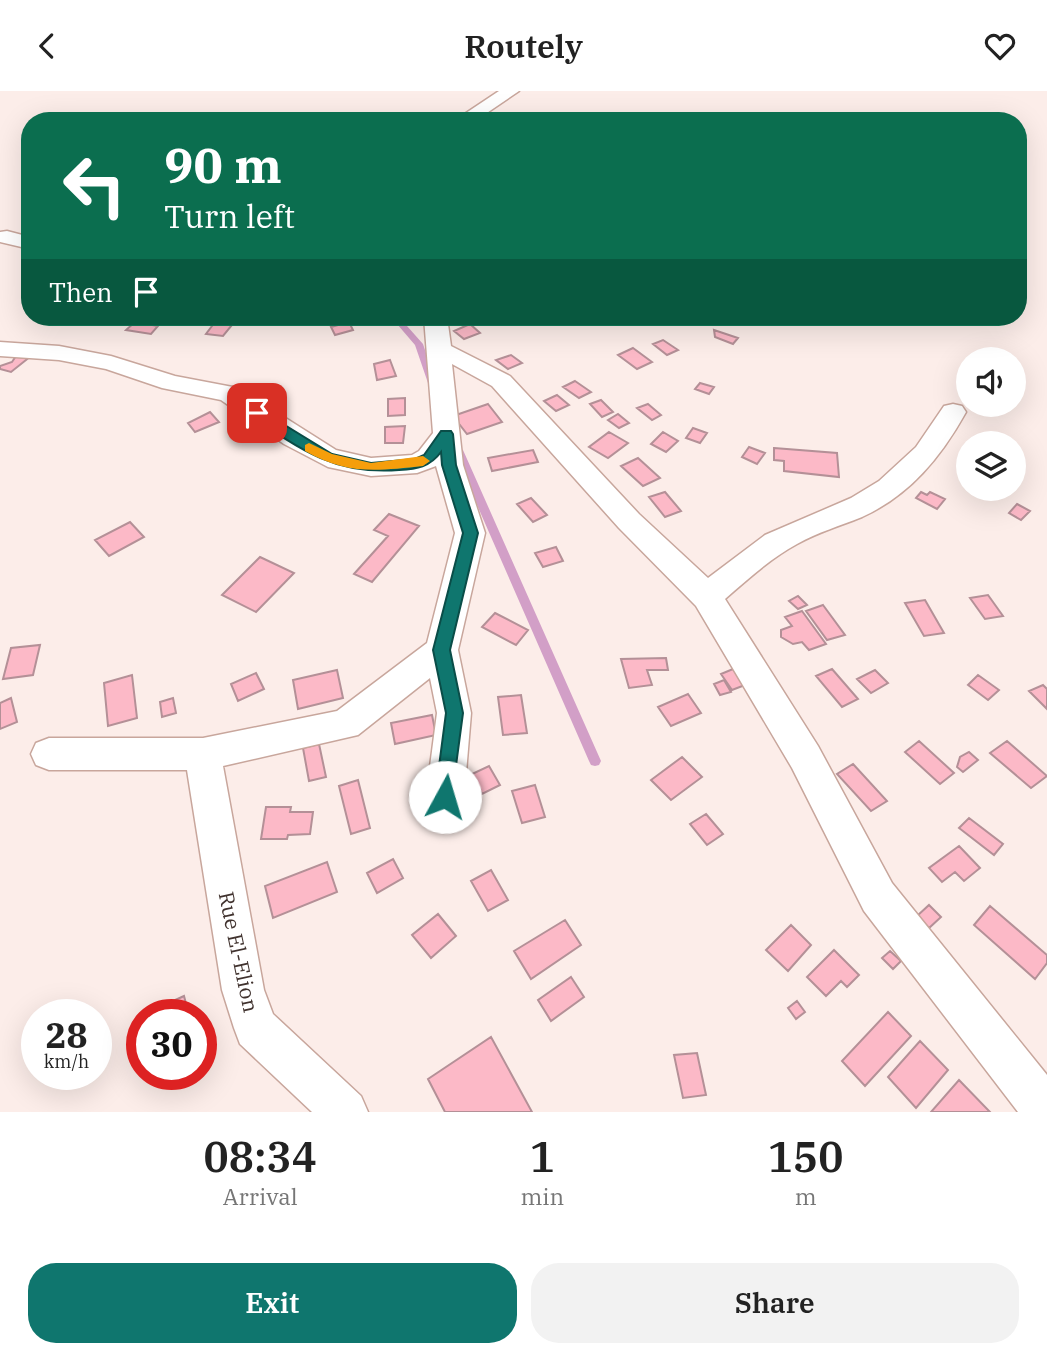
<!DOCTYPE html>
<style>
:root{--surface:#fff;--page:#f2f2f2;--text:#222;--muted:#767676;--accent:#0f766e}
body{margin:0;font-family:"IBM Plex Serif",serif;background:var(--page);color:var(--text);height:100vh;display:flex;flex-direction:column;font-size:26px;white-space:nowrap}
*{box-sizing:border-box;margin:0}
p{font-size:23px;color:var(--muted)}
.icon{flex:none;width:38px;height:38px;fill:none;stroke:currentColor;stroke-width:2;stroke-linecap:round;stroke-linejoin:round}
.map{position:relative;height:1021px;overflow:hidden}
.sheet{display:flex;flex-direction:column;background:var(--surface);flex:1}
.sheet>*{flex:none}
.guide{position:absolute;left:21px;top:21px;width:1006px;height:214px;border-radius:28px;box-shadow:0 7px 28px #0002;background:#0b6e4f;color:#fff;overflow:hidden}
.fabs{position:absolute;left:956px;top:256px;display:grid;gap:14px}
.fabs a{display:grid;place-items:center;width:70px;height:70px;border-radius:50%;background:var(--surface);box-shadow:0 7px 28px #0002;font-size:35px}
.speed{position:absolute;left:21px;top:908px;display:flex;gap:14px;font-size:35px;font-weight:700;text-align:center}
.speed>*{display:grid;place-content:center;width:91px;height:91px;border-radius:50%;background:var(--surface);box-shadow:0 7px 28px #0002;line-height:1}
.speed small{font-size:18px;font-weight:400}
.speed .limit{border:10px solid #d22;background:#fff;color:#111}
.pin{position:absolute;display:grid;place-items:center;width:60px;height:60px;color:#fff;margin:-30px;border-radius:14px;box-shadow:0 4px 10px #0006}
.me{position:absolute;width:77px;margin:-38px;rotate:6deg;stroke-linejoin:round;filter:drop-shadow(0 0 5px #0008)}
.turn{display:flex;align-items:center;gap:24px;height:147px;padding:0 28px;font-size:32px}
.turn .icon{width:91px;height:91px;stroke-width:2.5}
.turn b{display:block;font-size:49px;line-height:60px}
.then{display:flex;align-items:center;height:66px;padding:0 28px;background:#0003;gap:14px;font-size:26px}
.eta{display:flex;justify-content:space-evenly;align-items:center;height:119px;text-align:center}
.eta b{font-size:42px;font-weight:600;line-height:49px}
.button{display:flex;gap:14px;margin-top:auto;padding:14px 28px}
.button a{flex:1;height:80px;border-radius:28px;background:var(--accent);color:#fff;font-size:28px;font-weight:600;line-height:80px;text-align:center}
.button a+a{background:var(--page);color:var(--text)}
header{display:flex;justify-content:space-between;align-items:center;height:91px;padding:0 28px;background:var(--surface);font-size:32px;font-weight:600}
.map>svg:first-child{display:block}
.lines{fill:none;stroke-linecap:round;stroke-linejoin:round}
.stream{fill:#d29fc7;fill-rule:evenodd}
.building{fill:#fcb9c7;stroke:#b49097;stroke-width:2}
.street-casing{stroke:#c8a69c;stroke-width:3}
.street{fill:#fff;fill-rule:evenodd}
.route{fill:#0f766e;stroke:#0a4d48;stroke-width:2}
.slow{fill:#f59e0b}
.labels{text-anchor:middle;stroke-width:5;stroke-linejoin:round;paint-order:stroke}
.near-street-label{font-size:21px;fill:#40322e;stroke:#fff}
</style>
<header><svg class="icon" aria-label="back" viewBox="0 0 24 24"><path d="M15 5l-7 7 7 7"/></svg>Routely<svg class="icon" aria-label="heart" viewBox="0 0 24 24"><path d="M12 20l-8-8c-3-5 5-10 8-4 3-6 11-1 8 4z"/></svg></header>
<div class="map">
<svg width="1047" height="1021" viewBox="0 0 1047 1021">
<rect width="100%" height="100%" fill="#fcede9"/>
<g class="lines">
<path class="stream" d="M391,226H399L423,253L436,292L435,294H429L428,292L415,254Z
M458,356L463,359L601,670L599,674L595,675L591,674L589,670L453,359Z"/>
</g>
<path class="building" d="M135,231L158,235L151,243L126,239Z
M215,231L232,234L223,245L206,243Z
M349,231L353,239L335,244L331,236Z
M470,233L480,242L464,248L454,240Z
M714,239L738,247L733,253L715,246Z
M663,249L678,259L667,264L653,253Z
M633,257L652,271L637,278L618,264Z
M18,262L31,265L11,281L0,278V275L12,271Z
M511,264L522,272L508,278L496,269Z
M390,269L396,285L377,289L374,273Z
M575,290L591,301L579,307L563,296Z
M700,292L714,296L709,303L695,298Z
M557,304L569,314L556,320L544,310Z
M405,307V324L388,325V308Z
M601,309L613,321L602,326L590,313Z
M488,313L502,331L467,343L453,325Z
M648,313L661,324L652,329L637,317Z
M210,321L219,331L195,341L188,332Z
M618,323L629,332L619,337L608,329Z
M405,335L403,352H385V336Z
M693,337L707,342L700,352L686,347Z
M609,341L628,352L608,367L589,356Z
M663,341L678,350L666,361L651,353Z
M749,356L765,362L757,373L742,366Z
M774,357L837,362L839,386L784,380V370L774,369Z
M533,359L538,371L492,380L488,367Z
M638,367L660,387L643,395L621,375Z
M665,401L681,420L665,426L649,406Z
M921,401L927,404L930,401L945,408L937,418L916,407Z
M531,407L547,424L533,431L517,413Z
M1017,413L1030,420L1021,429L1009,422Z
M389,423L419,435L372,491L354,483L388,445L374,439Z
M130,431L144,446L109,465L95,449Z
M556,456L563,470L543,476L535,462Z
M260,466L294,482L256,521L222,504Z
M988,504L1003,525L985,528L970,507Z
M798,505L807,514L798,518L789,510Z
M925,509L944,542L924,545L905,512Z
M823,514L845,544L827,549L806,520Z
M802,520L826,553L809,559L802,551L793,553L781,546V539L792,535L785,526Z
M495,522L528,539L516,554L482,536Z
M40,554L33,584L3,588L11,557Z
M666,567L668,579H647L652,594L629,597L621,568Z
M733,578L745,594L732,599L721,583Z
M832,578L858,608L842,616L816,585Z
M337,579L343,607L298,618L293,589Z
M875,579L888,592L871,602L857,588Z
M256,582L264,598L238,610L231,593Z
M132,584L137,627L108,635L104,592Z
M978,584L999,599L988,609L968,594Z
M724,589L731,601L720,604L714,593Z
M1043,594L1047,598V618L1029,600Z
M688,603L701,622L671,635L658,616Z
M521,604L527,642L503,644L498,606Z
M11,607L17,631L0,638V612Z
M173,607L176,622L162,626L160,611Z
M432,624L436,644L395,653L391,632Z
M919,650L954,682L940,693L905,661Z
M1007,650L1047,685L1031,697L990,662Z
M319,653L326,686L309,690L303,657Z
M969,661L978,669L963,681L957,676L960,666Z
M682,666L702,686L671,709L651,689Z
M853,673L887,710L871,720L837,683Z
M489,675L500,694L482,703L470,684Z
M358,689L370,737L351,743L339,695Z
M535,694L545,726L522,732L512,700Z
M266,716H291L290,721H313L310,743L288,744L287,748H261Z
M706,723L723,743L707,754L690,733Z
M969,727L1003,753L994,764L959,737Z
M959,755L980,777L964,790L955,781L942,791L929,777Z
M393,768L403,787L377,802L367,782Z
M327,771L337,801L273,827L265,795Z
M491,779L508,809L488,820L471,790Z
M929,814L941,826L929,837L917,825Z
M990,815L1047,864V872L1035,888L974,834Z
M438,823L456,845L431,867L412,844Z
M565,829L581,854L531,888L514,860Z
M791,834L811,854L788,880L766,859Z
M834,859L859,884L847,896L841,890L826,905L807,886Z
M890,860L901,870L893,878L882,867Z
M571,886L584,906L551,930L538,909Z
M184,905L189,924H149V921Z
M797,910L805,921L796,928L788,917Z
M888,921L911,945L865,995L842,970Z
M491,946L532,1021H445L428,988Z
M920,950L948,979L916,1017L888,986Z
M697,962L706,1004L683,1007L674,964Z
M959,989L990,1021H931Z"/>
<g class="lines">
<defs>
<path id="street" d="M499,0H519L475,30H454Z
M7,140L30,146V158L0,151V141Z
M424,226H447L451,255L510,285L639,423L708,487L765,444L851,407L879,390L916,356L944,315L953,313L962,315L966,321C941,366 910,404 862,426C840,435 818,441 797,453C771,467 748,488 725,508L818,655L892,792L1047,984V1021H1018L864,820L792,677L696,515L619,437L492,295L452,273L463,374L485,442L458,559L471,622L464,706L458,718L445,723L432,718L426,706L437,622L430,587L358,644L223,675L264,899L273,923L361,1005L368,1021H312L240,953L234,937L222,899L187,679H49L36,674L31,663L36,652L49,647H203L337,620L427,552L455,442L436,375L417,382L371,385L328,376L284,353L221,309L162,297L106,278L59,269L0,265V251L59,255L111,265L175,285L238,297L336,359L371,367L412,364L419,360L433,342Z"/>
</defs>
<use href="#street" class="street-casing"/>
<use href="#street" class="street"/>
</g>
<path class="route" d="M257,317L332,363L371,372L415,368L424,364L441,340H451L453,343L456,374L478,442L450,559L463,622L451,712L445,715L438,712L435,706L446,622L433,559L463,442L442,374L441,361C430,376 417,378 399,379C337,384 301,360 252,325V319Z"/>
<path class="slow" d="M309,352L332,363L371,372L423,365L430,370L423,375C376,380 347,384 305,360V354Z"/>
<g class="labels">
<g class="near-street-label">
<text transform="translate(238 861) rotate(78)" y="7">Rue El-Elion</text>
</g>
</g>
</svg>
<div class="fabs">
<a><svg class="icon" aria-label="sound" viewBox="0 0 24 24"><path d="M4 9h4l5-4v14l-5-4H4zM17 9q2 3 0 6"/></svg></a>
<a><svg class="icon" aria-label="layers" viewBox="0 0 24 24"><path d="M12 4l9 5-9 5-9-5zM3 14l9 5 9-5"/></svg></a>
</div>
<div class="speed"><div>28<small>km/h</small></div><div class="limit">30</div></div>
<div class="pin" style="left:257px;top:322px;background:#d93025"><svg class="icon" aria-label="arrive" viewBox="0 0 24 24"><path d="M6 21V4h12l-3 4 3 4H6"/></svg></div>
<svg class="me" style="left:445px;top:706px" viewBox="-20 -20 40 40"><circle r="19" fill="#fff"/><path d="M0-13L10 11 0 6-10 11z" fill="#0f766e"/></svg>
<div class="guide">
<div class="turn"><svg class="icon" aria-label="left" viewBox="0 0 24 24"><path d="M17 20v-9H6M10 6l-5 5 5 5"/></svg><div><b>90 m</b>Turn left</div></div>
<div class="then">Then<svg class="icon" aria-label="arrive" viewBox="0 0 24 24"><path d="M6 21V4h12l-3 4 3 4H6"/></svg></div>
</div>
</div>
<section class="sheet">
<div class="eta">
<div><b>08:34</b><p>Arrival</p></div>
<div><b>1</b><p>min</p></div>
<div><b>150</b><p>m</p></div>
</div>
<div class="button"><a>Exit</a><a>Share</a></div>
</section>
